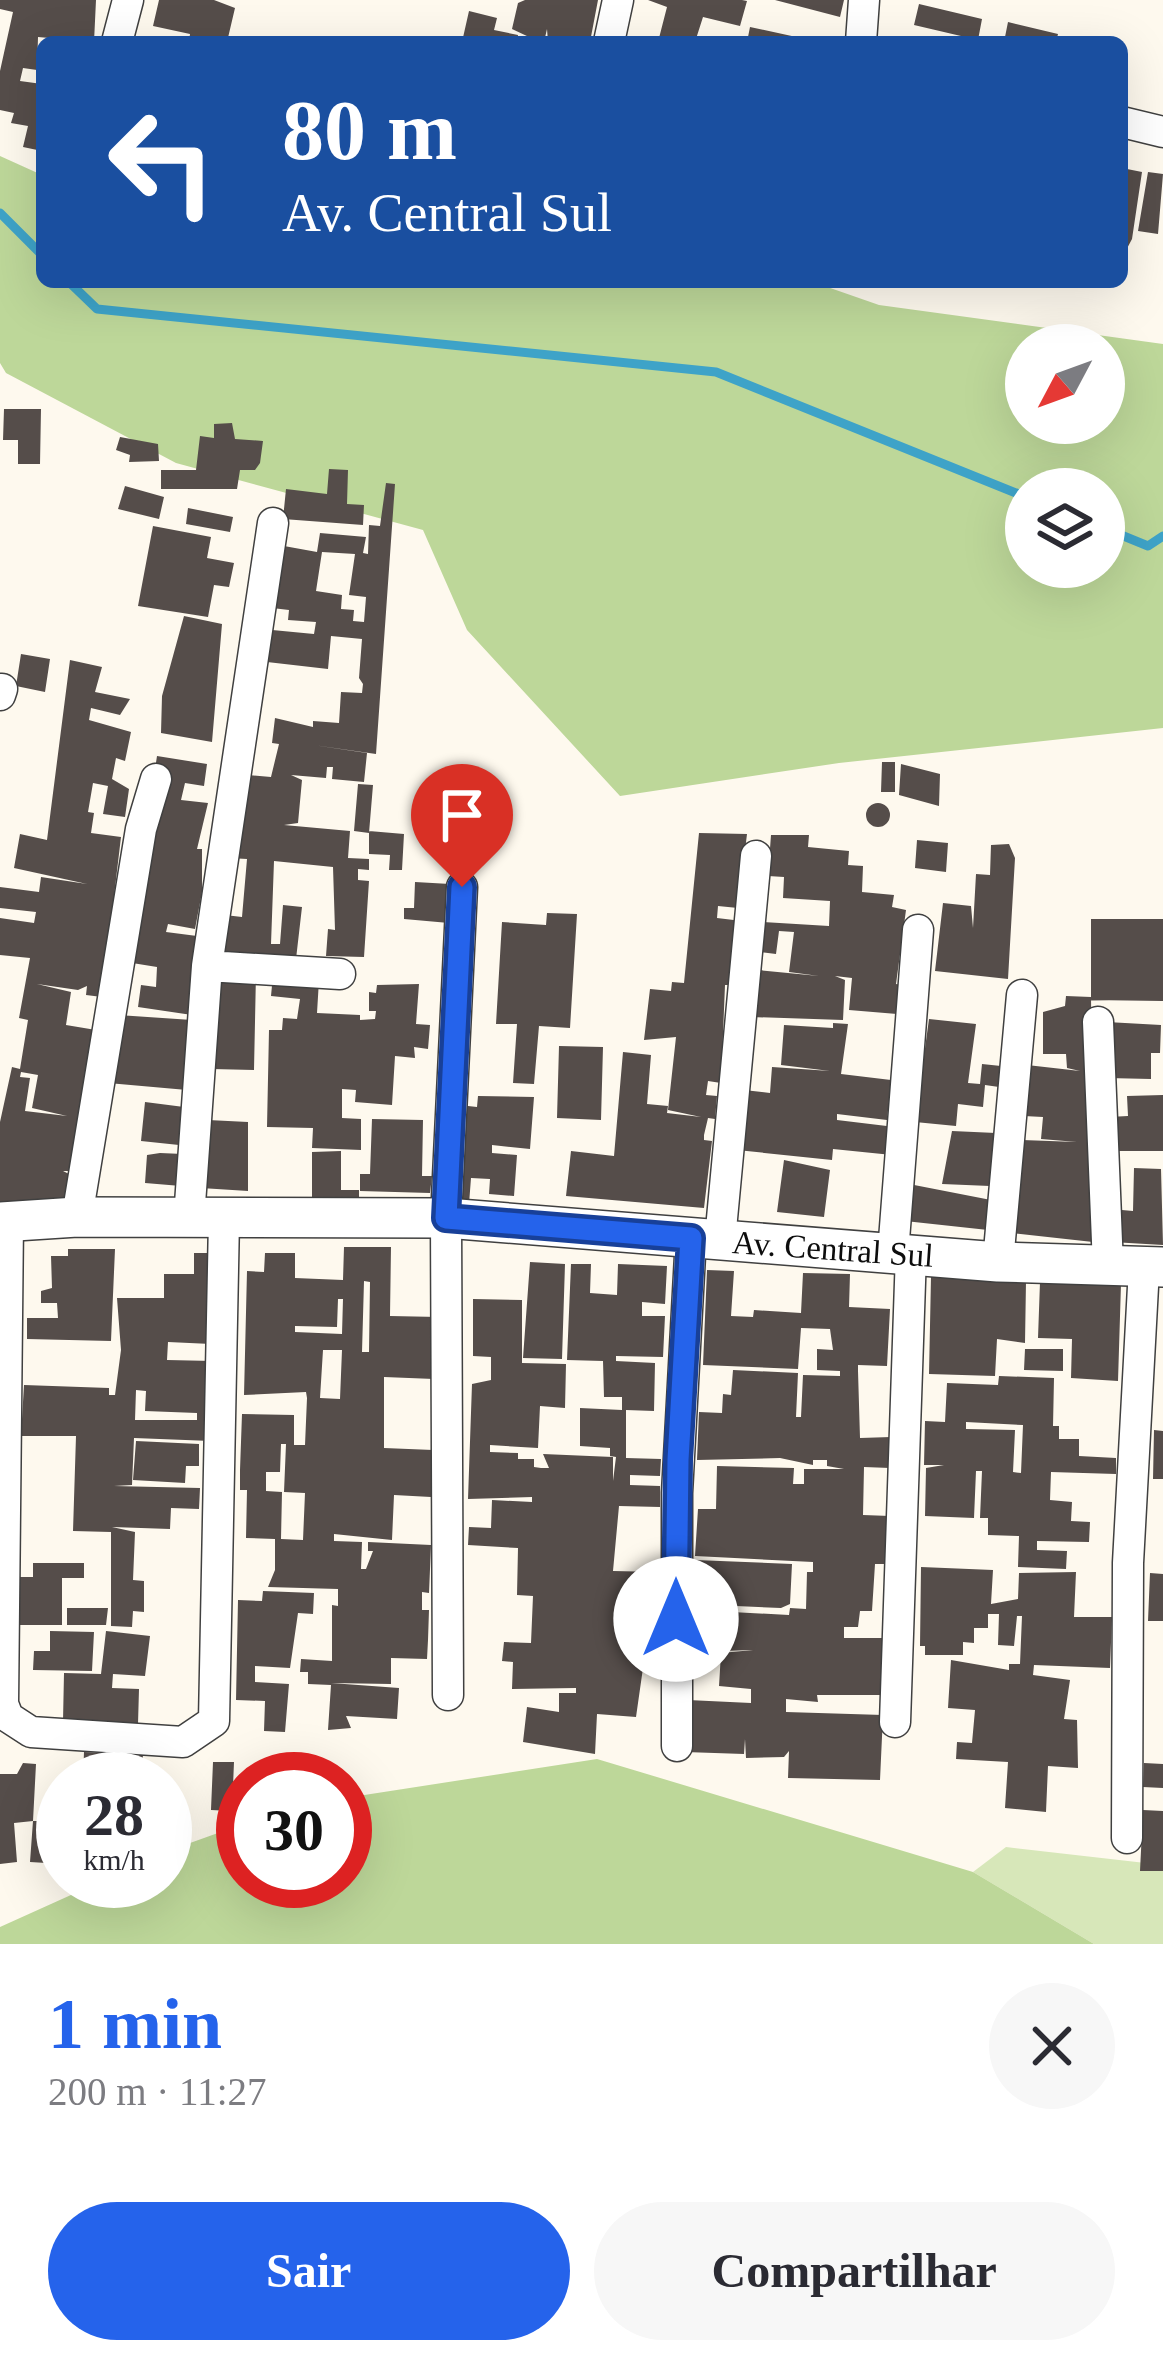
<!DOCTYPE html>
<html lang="pt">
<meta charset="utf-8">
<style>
:root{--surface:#fff;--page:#f7f7f7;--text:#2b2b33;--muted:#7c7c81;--accent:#2563eb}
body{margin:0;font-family:Georgia,serif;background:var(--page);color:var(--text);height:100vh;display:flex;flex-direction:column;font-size:45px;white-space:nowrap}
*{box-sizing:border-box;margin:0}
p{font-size:39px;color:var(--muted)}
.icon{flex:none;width:66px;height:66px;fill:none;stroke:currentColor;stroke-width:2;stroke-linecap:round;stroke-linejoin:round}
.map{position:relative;height:1944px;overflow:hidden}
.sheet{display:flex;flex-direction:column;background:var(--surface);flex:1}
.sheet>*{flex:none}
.guide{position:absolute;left:36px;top:36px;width:1092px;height:252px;border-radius:18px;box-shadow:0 12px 48px #0002;background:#1a4fa0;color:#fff;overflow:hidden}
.needle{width:78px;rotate:229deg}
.tools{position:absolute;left:1005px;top:324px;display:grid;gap:24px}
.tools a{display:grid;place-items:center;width:120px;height:120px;border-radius:50%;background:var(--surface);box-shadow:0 12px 48px #0002;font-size:60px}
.speed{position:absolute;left:36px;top:1752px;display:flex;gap:24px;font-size:60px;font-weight:700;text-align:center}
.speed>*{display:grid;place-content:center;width:156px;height:156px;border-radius:50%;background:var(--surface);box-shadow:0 12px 48px #0002;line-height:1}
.speed small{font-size:30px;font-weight:400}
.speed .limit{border:18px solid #d22;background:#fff;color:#111}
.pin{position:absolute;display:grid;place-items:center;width:102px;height:102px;color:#fff;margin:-123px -51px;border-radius:50% 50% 50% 0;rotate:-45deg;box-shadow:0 0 12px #0007}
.pin .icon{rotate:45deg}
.me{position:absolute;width:132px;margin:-66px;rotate:0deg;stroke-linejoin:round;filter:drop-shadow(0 0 9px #0008)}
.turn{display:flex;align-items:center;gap:42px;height:252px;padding:0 48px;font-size:54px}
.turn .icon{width:156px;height:156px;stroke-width:2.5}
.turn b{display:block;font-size:84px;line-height:102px}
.round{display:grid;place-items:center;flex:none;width:126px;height:126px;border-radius:63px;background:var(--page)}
.head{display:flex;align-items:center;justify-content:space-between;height:204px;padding:0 48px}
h1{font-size:72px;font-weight:700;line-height:90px;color:var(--accent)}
.cta{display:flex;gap:24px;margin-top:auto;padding:24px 48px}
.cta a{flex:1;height:138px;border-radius:72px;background:var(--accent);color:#fff;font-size:48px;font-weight:700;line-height:138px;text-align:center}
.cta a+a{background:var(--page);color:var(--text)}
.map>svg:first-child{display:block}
.green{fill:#d7e7b9}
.forest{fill:#bdd799;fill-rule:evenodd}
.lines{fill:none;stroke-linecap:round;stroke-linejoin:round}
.stream{stroke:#3ea3c8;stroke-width:9}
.building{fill:#554d4a;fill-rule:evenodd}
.minor-casing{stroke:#404040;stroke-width:33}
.tertiary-casing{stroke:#404040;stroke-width:42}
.minor{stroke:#fff;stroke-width:30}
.tertiary{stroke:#fff;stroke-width:39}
.route-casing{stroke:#184099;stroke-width:30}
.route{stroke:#2563eb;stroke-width:21}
.labels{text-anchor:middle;stroke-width:12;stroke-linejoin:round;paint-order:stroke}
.street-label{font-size:33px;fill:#0d0d0d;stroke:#fff}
</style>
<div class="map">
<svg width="1163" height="1944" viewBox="0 0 1163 1944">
<rect width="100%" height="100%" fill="#fef9ee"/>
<path class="green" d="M1006,1847L1163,1865V1944H1094L973,1872Z"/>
<path class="forest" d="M0,156L42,175V282H813L879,305L1163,344V728L839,763L620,796L467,630L423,530L176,463L6,373L0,363ZM1026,345H1104V423H1026ZM1026,489H1104V567H1026Z
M597,1759L973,1872L1094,1944H0V1927L102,1881H165V1852L243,1824V1881H345V1798Z"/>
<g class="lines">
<path class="stream" d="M0,213L42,255
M69,282L97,309L716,372L1026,497
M1104,528L1148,546L1163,536"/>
</g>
<path class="building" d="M0,0H96L94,42L38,37L37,70L23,68L20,81L42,84V151L23,147L28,126L11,123L14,113L0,110V71L13,12L0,9Z
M159,0H214L235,8L227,42H189L190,34L153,26Z
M525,0H598L590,42H548L547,29L544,42H528L529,37L512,29L518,3Z
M648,0H742L747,1L740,26L703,17L695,42H658L667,7Z
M775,0H844L840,17Z
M919,4L982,19L978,40L914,25Z
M469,11L497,18L494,30L518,35L517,42H462Z
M1008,22L1058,34L1056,42H1004Z
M750,27L810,40V42H747Z
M1122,168L1142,172L1132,239L1123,256Z
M1148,172L1163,174L1158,234L1138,231Z
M4,409H41L40,464H18V440H3Z
M232,423L235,439L263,441L260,463L255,470H240L237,489H161V470H196L200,436L214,438V424Z
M120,437L158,444L159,461L129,462L130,455L116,450Z
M329,469L348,470L347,504L364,505L363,525L283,519L286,489L327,494Z
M386,483L395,484L376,754L313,745L367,753L364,782L332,779L333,767H327L326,778L291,775L302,780L298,823L284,825L350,831L348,858L369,859V870L358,869V880L369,881L364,957L326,956L328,929L335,930L333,867L274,861L271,944H280L283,905L302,907L296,959L213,950L216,914L242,917L247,859L229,858L238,774L271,777L279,744L272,743L275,718L313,727V721L339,723L341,692L362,693L363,684L359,678L362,639L331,636L328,669L249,660L252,628L314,634L316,622L288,620L289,610L255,606L284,546L317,552L320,533L366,537L363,553L368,554L369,525L380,526ZM322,552L355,554L349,595L366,597L364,622L353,621L354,610L341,609L342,595L316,591Z
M125,486L164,497L159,519L118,509Z
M188,508L233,517L230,532L186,524Z
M153,526L211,537L207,558L234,563L229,587L214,585L208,617L138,606Z
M184,616L222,624L212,742L161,733L162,696Z
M21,654L50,659L45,692L16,686Z
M70,660L102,667L95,692L130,699L120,715L91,708L89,720L131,732L125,761L116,758L112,779L129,789L125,817L103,814L108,786L93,783L88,812L94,813L91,833L121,837L102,997L86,995L87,986L78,990L37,984L71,992L66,1025L96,1030L77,1171H63L69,1174L68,1197L0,1203V1122L12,1067L20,1069L28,1020L19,1018L30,958L0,955V918L34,923L36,912L0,908V887L39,892L41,877L87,884L14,868L20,834L47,840ZM21,1072L38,1075L32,1108L67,1116L25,1111L30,1078L20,1077Z
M157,756L207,764L204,786L185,783L181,800L208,803L197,849H202V892L195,929L168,924L166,932L197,936L192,1015L138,1007L141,985L156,987L157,967L126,962Z
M882,762H895V792H881Z
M901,764L940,774L939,806L899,795Z
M358,784L373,785L369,833L354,831Z
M866 815a12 12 0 1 1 24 0a12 12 0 1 1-24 0Z
M369,831L404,834L402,870H389L390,855L369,854Z
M699,833L747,834L738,908L718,906L717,918L742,921L733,985H725L721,1083L708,1081L706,1095L717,1096L715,1119L708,1118L704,1135V1140L712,1141L704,1208L566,1196L571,1151L614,1156L623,1052L651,1055L647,1104L668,1106L667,1113L701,1117L668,1110L676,1037L644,1040L650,989L671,991L672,982L684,983Z
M771,835H809L808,847L849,851L848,865L863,866L862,892L894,895L892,907L906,910L896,984L912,987L909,1015L849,1010L852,978L835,976L845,980L843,1020L751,1017L758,970L819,976L789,972L794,932L779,931L776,954L760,952L763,922L829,926L830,901L783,898L784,877L768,876Z
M917,840L948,843L946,872L915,868Z
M1009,844L1015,858L1008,979L935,971L943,903L971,906L973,928L976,874L990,875L991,845Z
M415,882L450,884L449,923L404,919V908H414Z
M547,913L577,914L570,1028L539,1026L534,1084L513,1083L517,1024H496L502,922L546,925Z
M1091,919H1163V1001L1091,1000Z
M216,969L256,973L254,1070L212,1069Z
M273,975L319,980L317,1013L360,1015V1020L375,1019L376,1011H369V992L376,993L377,985L419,984L416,1024L430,1025L428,1049L414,1047L415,1058L395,1056L392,1105L355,1102L356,1090L342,1089V1118L361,1119V1150L312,1148L313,1128L267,1127L269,1030H282L283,1018L297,1019L300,999L271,996Z
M1066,996L1091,997L1092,1069L1085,1072H1092L1093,1242L1011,1233L1022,1140L1077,1142L1041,1139L1043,1117L1024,1116L1027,1065L1080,1071L1067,1068L1066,1054H1043V1012L1065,1006Z
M118,1015L192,1020L187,1090L108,1083Z
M929,1019L976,1024L968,1083L980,1084L982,1064L1001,1066L999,1087L985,1085L983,1107L958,1104L956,1126L915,1122Z
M1107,1022L1161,1025L1160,1053H1151V1079L1107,1078Z
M833,1023L848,1024L841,1074L891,1080L887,1120L837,1114V1120L895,1127L892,1155L833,1149L832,1160L737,1150L744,1090L770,1093L772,1067L830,1071L781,1065L784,1025L833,1028Z
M559,1046L603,1047L601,1120L557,1118Z
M1163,1095V1151H1115L1109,1117L1128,1116L1127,1096Z
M478,1096L534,1097L530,1149L492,1145V1153L517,1155L514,1196L489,1194L490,1179L471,1178L469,1204L453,1203L459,1105L477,1107Z
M145,1102L184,1107L179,1145L141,1141Z
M372,1119L423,1120L422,1176H432L430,1193L360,1191V1174H370Z
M208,1120L248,1122V1191L201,1188Z
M952,1131L996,1133L990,1186L942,1184Z
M341,1151V1190H359V1209H312V1152Z
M160,1153L183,1154L181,1186L145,1183L147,1155Z
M784,1160L830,1170L824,1217L777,1212Z
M1134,1168L1161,1169L1163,1245L1112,1242L1111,1209L1133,1211Z
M909,1184L991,1200L988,1230L905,1221Z
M344,1247H391L390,1316L439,1317L434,1379L384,1377V1448L433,1450L431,1497L394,1495L392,1540L334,1534V1541L362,1542L361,1569H366L373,1551H368V1542L431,1545L429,1593L422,1592V1610H429L428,1640L427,1659L391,1658V1684L331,1683L399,1688L397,1719L346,1716L351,1728L328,1730L331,1685L308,1684V1672H300L301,1659L332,1661V1605L338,1606V1589L268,1587L275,1570V1539L246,1538L247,1490H240V1470L242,1414L294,1415V1445H305L307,1398L306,1392L244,1395L247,1271L264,1272L265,1253H295V1278L343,1280ZM364,1281L370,1282L369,1352H362ZM338,1299H343L342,1334L295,1332V1326L337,1327ZM323,1350H342L340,1399L320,1398ZM281,1444H286L284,1492L305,1493L303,1540L281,1539L282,1492L266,1491V1472H280Z
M68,1249H115L111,1341L27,1339V1318H58L57,1303H41V1291L52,1288L51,1256H68Z
M194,1253H212L211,1344L168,1342L167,1360L213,1361L211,1441L134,1438L132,1485L114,1486L200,1488L199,1509L171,1508L170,1529L112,1527L135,1532L133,1580L144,1581V1612L133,1611L132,1627L111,1626V1532L73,1531L76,1436H21L24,1385L109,1388V1395H115L121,1350L117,1298H164V1274H194ZM136,1390L146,1391L145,1411L197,1413V1420H135Z
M530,1262L565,1264L562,1359L523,1358Z
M571,1264H591L590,1293L617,1295L618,1264L667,1266L665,1304L642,1302V1316H665L663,1357L616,1356V1361L655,1363L654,1411L626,1410V1458L661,1459L660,1476L630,1475V1485L660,1486V1507L619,1506L613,1571L659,1572L658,1602L649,1601L648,1648H655L656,1668H643L636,1717L597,1714L595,1754L523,1742L527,1707L559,1712V1693H576V1688L512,1689L513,1662L502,1661L504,1642L531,1643L533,1596L517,1595L518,1548L468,1545L469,1527L491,1528L492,1500L532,1502V1497L468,1499L472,1384L491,1380V1357L473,1356V1299L522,1300V1363L566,1364L565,1408L540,1406L538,1448L490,1445V1452L518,1453V1459H534V1467L541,1468H549L543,1454L613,1457V1481L616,1457L610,1456V1448L580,1446V1408L622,1410V1397H604L603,1361L567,1360Z
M707,1270L734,1271L731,1316L753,1317L754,1310L801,1313L803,1273L850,1274L849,1307L890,1309L887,1366L858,1365V1371L860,1438L891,1437L890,1468L864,1467L863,1515L890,1516L887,1564H875L872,1611H860L858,1627H844V1638H885L883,1695H817L818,1702L786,1699V1712L883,1715L880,1780L788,1778L789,1751L784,1757L746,1758L745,1739L744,1754L685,1752L688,1700L751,1703V1689L719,1686L721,1653L753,1650L691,1652L695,1560L792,1564L790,1604L781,1608L713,1605V1611L789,1615L790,1608L806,1609L807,1572H813V1562L695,1556L698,1509H716L717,1466L794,1468L793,1484H804V1469H844L827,1466V1460H813V1465L780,1458L697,1460L699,1412L722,1413L723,1394L731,1395L733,1370L798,1373L796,1417H801L803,1375L840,1376V1371L817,1370V1349L833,1350L830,1329L801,1328L798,1369L703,1365Z
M931,1277L1026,1281L1025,1343L997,1339L995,1376L929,1374Z
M1040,1282L1121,1284L1118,1381L1071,1378L1072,1339L1038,1338Z
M1025,1349H1063V1371L1024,1370Z
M999,1376L1054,1378L1053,1426H1059V1439H1079V1456L1116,1458V1474L1051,1472L1050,1500L1072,1502L1071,1521L1090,1522L1089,1542L1037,1541V1550L1067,1551L1066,1569L1018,1567L1019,1536L988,1535V1518H980L982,1471H976L974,1518L925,1516L926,1468L944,1465H924L925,1421L945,1422L947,1383L998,1385ZM966,1422L1023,1425L1021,1473L1013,1472L1015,1430L966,1429Z
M1154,1430L1163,1431V1479H1153Z
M136,1441L199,1444V1466H186L185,1483L133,1480Z
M33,1563H84V1578H62V1625H13L15,1577H33Z
M921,1567L993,1570L991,1604L1018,1599L1019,1573L1076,1572L1074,1617H1112L1110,1668L1034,1665L1033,1675L1070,1680L1064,1719L1077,1720L1078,1768L1048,1766L1046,1812L1005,1808L1008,1762L956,1759L957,1742L972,1743L975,1710L948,1708L951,1660L1009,1670V1664H1020L1022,1616H1017L1014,1646L998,1645L999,1614H988V1628H974V1643L963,1642V1655H925V1646H920Z
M1150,1573L1163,1574V1621H1148Z
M263,1591L314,1593L313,1614L298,1613L290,1668L255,1666V1682L289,1684L285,1732L264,1731L265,1701L236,1700L238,1600L262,1601Z
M67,1608H108L106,1625H67Z
M50,1631L94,1632L92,1671L33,1670L34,1651H50Z
M106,1631L150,1636L145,1676L113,1674L112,1688L139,1689L138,1724L63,1721L64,1673L101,1674Z
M84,1752L143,1755L141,1779H83Z
M213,1762H234L232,1811L211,1810Z
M23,1763L36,1764L33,1821H63V1864L30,1862L33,1821L14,1823L17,1862L0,1864V1774H17Z
M1144,1763L1163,1764V1788L1143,1787Z
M1143,1810L1163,1811V1871H1140Z"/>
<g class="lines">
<defs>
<path id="minor" d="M117,42L128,0
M609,42L618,0
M861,42L864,0
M1122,122L1163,132
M0,695L2,689
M207,966L340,974
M1098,1022L1108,1266
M77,1217L141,829L156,779
M189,1218L207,966L273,523
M8,1221L3,1704L8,1717L31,1732L183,1742L214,1721L224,1219
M720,1240L756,856
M893,1253L918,930
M998,1262L1022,995
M448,1695L446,1218L462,887
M895,1722L911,1253
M677,1746V1493L691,1237
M1127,1838L1128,1563L1144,1268"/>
<path id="tertiary" d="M0,1222L77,1217L446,1218L998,1262L1163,1267"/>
</defs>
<use href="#minor" class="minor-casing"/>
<use href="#tertiary" class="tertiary-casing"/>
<use href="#minor" class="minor"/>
<use href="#tertiary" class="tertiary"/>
</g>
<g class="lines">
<defs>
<path id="route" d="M462,887L446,1218L691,1238L678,1460L676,1619"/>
</defs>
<use href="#route" class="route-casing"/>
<use href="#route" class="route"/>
</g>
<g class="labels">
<g class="street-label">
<text transform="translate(833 1248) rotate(4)" y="12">Av. Central Sul</text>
</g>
</g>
</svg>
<div class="tools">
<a><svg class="needle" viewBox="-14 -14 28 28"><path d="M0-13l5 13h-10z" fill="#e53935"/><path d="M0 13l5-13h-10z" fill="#7c7c81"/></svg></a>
<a><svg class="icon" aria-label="layers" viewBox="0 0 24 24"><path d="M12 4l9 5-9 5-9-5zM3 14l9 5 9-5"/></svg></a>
</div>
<div class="speed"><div>28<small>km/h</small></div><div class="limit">30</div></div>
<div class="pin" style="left:462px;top:887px;background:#d93025"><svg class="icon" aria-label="arrive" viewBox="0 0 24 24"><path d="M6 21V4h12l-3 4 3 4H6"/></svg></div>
<svg class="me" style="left:676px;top:1619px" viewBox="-20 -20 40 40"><circle r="19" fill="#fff"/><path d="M0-13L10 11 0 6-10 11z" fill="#2563eb"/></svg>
<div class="guide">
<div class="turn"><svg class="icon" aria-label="left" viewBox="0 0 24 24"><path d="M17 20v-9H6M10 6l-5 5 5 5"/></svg><div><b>80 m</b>Av. Central Sul</div></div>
</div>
</div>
<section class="sheet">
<div class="head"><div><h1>1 min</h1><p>200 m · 11:27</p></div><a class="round"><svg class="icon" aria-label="close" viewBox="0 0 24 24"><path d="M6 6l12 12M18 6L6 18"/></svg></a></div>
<div class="cta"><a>Sair</a><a>Compartilhar</a></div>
</section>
